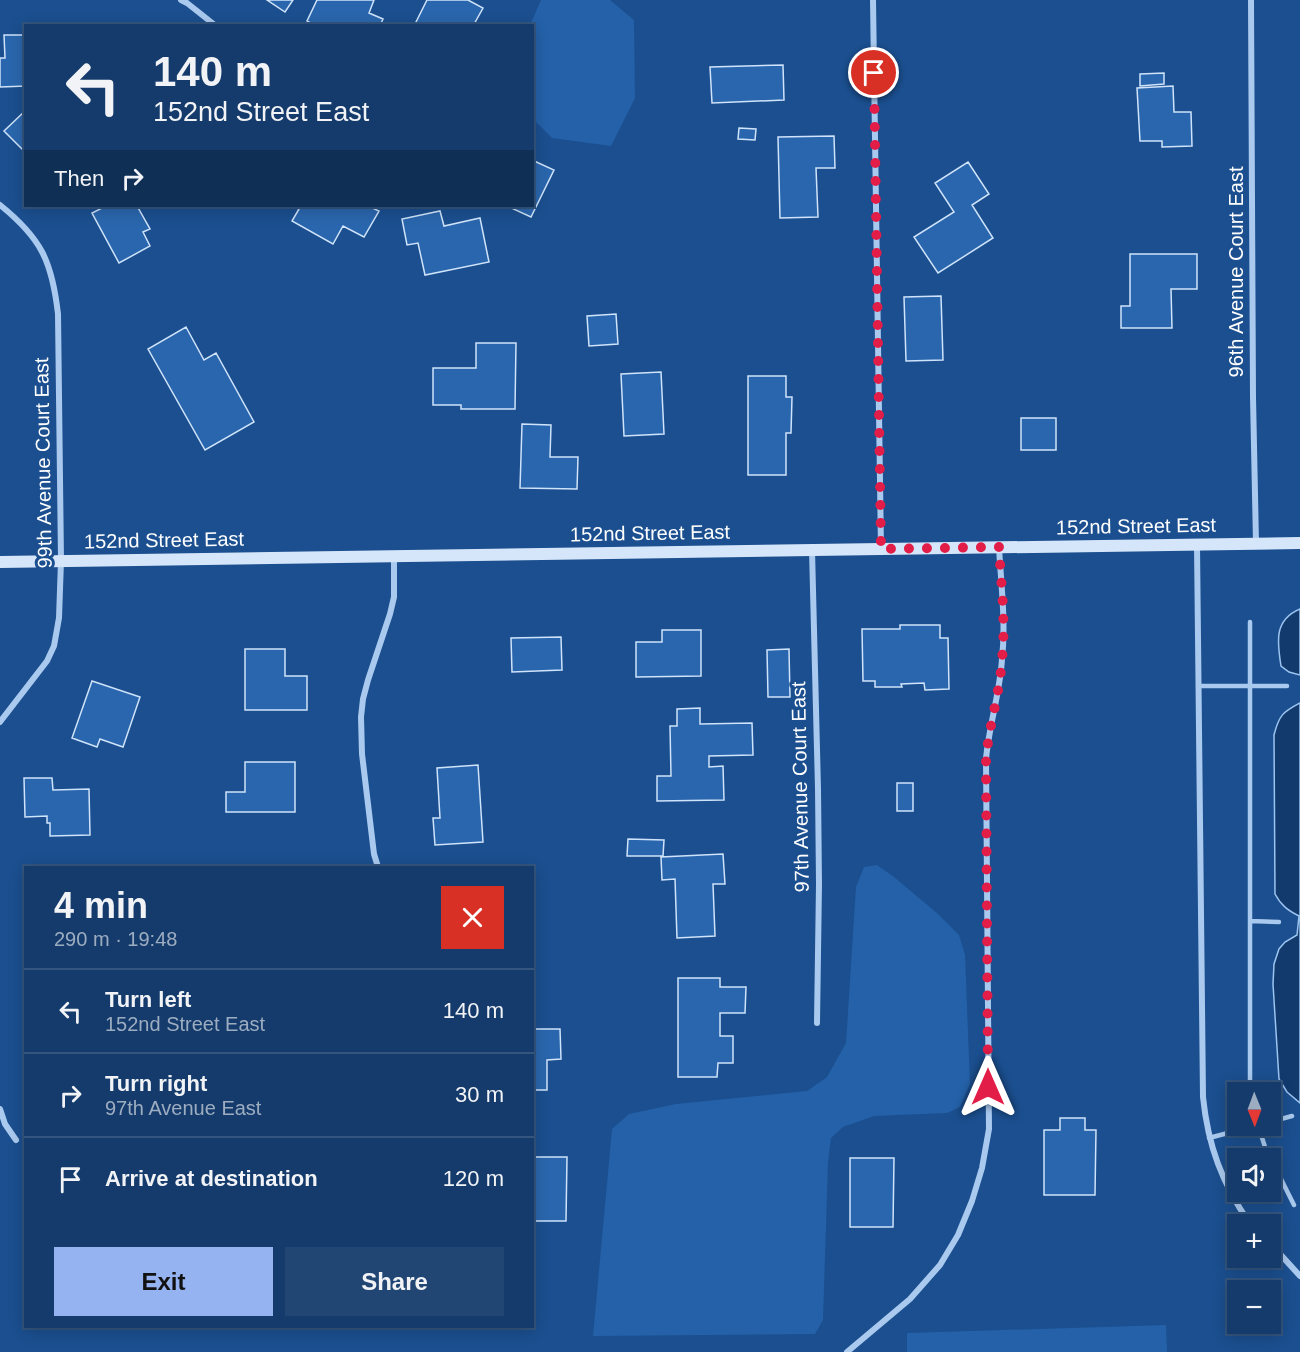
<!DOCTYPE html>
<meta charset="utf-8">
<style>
:root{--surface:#143b6b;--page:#214673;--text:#f1f3f6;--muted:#9dadc1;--line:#33557e;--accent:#95b2f1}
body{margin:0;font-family:Arial,sans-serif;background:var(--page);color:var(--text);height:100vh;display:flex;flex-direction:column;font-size:22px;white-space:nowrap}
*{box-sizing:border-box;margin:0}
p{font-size:20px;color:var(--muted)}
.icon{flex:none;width:33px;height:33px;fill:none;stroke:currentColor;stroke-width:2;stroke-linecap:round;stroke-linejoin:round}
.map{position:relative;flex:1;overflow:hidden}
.drawer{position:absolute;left:24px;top:866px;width:510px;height:462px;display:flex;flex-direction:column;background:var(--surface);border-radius:0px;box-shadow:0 3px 15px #0003,0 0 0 2px var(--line)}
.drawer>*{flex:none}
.top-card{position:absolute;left:24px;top:24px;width:510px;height:183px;border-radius:0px;box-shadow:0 3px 15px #0003,0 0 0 2px var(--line);background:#143b6b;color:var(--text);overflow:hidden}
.needle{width:39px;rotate:179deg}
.buttons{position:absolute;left:1227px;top:1082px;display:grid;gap:12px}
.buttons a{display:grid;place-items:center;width:54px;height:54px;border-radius:0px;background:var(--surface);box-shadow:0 3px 15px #0003,0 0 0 2px var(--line);font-size:30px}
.pin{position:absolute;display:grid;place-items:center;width:51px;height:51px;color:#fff;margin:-26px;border:3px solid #fff;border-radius:50%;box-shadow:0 2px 6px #0007}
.me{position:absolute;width:66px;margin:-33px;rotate:0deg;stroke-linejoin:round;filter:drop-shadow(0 0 4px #0008)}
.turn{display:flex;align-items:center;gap:21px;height:126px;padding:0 30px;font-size:27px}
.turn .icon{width:78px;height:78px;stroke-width:2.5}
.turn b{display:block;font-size:42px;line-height:51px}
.then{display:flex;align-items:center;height:57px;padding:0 30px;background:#0003;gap:12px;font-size:22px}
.round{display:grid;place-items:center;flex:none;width:63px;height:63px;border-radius:0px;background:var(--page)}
.headline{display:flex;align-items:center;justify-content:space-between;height:102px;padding:0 30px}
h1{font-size:36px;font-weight:600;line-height:45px}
.button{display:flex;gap:12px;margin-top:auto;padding:12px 30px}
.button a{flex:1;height:69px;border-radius:0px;background:var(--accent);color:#111;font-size:24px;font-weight:600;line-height:69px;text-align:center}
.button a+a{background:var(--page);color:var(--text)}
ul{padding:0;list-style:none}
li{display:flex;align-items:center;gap:18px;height:84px;padding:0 30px;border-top:2px solid var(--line)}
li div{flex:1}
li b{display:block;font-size:22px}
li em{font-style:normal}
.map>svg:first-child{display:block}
.green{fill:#2461a8}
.water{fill:#123a6d;stroke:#9cc4f0;stroke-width:1.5}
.building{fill:#2a66ad;stroke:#cfe3fa;stroke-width:1.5}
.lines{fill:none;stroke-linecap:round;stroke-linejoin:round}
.lane{stroke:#a9c9ee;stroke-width:4.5}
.street{stroke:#a9c9ee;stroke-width:6}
.secondary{stroke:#d6e6fa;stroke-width:12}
.route{stroke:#e11d48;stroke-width:10;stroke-dasharray:0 18}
.labels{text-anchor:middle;stroke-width:6;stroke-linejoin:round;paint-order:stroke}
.street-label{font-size:20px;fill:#fff;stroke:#1b4f8f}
</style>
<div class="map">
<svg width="1300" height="1352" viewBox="0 0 1300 1352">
<rect width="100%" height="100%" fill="#1b4f8f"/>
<path class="green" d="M541,0H610L634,20L635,98L611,146L552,138L533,119L532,26L530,25Z
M877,865L894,877L938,914L959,935L965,955L970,1084L960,1107L947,1113L874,1116L843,1127L831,1138L828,1162L823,1320L815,1334L593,1336L612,1129L629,1114L676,1104L807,1091L827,1077L846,1043L856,887L864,867Z
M1166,1325L1167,1352H907V1333Z"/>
<path class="water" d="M1300,609V675L1289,672L1281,666C1277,641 1274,620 1300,609Z
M1300,703V1103L1287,1092L1279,1079L1273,984L1274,964L1279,949L1285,942L1297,935L1299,916C1287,910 1281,905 1275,894L1274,735C1279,715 1283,712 1300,703Z"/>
<path class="building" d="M267,0H293L285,12Z
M317,0H374L369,13L383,19L380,26H316L307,21Z
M427,0H468L483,8L473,26H414Z
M4,35H26V86L0,87V58H5Z
M783,65L784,100L712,103L710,67Z
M1164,73V84L1140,86V74Z
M1173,86L1174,112H1191L1192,146L1162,147V141H1140L1137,88Z
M26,110V153L4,131Z
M739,128L756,129L755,140L738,139Z
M834,136L835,168H816L818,217L780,218L778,137Z
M532,160L554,170L531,217L507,206H532Z
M968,162L989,194L972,205L993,238L938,273L914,237L954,212L935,183Z
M106,206H137L150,229L143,232L150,246L119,263L92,213Z
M292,206H368L379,211L364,237L343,226L333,244L292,221L299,209Z
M440,211L444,226L480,218L489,262L425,275L418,243L407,245L402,219Z
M1130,254H1197V289H1171L1172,328H1121V306H1130Z
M941,296L943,360L906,361L904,297Z
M616,314L618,344L589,346L587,316Z
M186,327L204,360L216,353L254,422L205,450L148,349Z
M476,343H516L515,409H461V405H433V368H476Z
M661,372L664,434L624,436L621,374Z
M748,376H786V397H792L791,433H786V475H748Z
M1021,418H1056V450H1021Z
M522,424L551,425L550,457H578L577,489L520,488Z
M900,625H940V638H948L949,689L925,690L924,683L901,684L902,687H875V681H863L862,629H900Z
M662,630H701V676L636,677V642H662Z
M561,637L562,670L512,672L511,638Z
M245,649H285V676H307V710H245Z
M789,649L790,697H768L767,650Z
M92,681L140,697L123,747L100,739L97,747L72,738Z
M700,708V724L752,723L753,755L709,756V767L723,766L724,800L657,801V776H671L670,726H677V709Z
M245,762H295V812H226V792H245Z
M478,765L483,842L435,845L433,818H440L437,768Z
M24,778H52L53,790L89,789L90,835L50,836V823H47V816L25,817Z
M897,783H913V811H897Z
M628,839L664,840L663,856H627Z
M723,854L725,884H713L715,936L677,938L675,879L662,880L661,857Z
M678,978H720V987H746L745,1013H720V1036H733V1063H718L717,1077H678Z
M532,1029H560L561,1059L547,1060V1090H532Z
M1060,1118H1085V1130H1096L1095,1195H1044V1130H1060Z
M532,1157H567L566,1221H532Z
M850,1158H894L893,1227H850Z"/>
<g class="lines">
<path class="lane" d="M1250,622V1092
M1198,686H1287
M1250,921L1279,922
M1270,1122L1292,1116
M1258,1125L1265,1147L1294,1205
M1209,1138L1258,1125"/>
<path class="street" d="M181,0L187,3L216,26
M873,0L881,549
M1251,0L1253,397L1256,543
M0,205C41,238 52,261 58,314L61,561L59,618L54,646L47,661L0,722
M1197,545L1203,1097C1208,1146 1222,1183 1250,1224
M812,550L818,789L819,884L817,1023
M378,867L374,854L362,754L361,717L363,699L368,680L390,614L394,597V556
M0,1109L5,1124L16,1140
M1270,1243L1300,1276
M847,1352L910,1299L940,1265L958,1235L972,1201L982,1168L989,1129L986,759C989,725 1000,693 1002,659C1006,622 1001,584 999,547"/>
<path class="secondary" d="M0,562L1300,543"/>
</g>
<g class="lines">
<path class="route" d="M874,73L881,549L999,547C1001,584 1006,622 1002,659C1000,693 989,725 986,759L988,1087"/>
</g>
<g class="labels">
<g class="street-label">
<text transform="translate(1236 272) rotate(-90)" y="7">96th Avenue Court East</text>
<text transform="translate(43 463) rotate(-91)" y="7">99th Avenue Court East</text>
<text transform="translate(1136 526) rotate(-1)" y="7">152nd Street East</text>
<text transform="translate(650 533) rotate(-1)" y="7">152nd Street East</text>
<text transform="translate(164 540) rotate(-1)" y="7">152nd Street East</text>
<text transform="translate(800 787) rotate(-91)" y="7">97th Avenue Court East</text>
</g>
</g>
</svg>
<div class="buttons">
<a><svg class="needle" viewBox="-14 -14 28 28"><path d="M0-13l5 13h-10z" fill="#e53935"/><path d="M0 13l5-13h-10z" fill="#9dadc1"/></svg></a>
<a><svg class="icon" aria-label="sound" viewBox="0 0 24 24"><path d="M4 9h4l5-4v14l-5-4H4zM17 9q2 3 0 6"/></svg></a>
<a>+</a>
<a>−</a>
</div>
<div class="pin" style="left:874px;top:73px;background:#d93025"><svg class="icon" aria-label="arrive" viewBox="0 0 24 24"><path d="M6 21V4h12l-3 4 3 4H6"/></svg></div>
<svg class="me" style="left:988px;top:1087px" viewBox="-20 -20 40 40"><path d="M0-17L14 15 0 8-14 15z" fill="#e11d48" stroke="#fff" stroke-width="4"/></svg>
<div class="top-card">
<div class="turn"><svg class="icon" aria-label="left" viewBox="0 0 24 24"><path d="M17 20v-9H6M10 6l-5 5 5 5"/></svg><div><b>140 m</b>152nd Street East</div></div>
<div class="then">Then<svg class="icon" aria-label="right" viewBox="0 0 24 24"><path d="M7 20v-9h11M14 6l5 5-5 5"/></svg></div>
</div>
<section class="drawer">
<div class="headline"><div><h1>4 min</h1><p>290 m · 19:48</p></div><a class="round" style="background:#d93025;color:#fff"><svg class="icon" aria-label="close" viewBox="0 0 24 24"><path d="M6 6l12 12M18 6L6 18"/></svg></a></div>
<ul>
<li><svg class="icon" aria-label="left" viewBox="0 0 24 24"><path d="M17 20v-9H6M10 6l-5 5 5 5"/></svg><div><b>Turn left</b><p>152nd Street East</p></div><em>140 m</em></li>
<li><svg class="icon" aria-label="right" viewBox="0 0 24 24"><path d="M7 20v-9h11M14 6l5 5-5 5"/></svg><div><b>Turn right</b><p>97th Avenue East</p></div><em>30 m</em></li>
<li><svg class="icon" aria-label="arrive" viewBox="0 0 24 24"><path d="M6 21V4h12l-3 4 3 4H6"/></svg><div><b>Arrive at destination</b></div><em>120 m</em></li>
</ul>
<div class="button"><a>Exit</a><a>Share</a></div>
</section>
</div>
